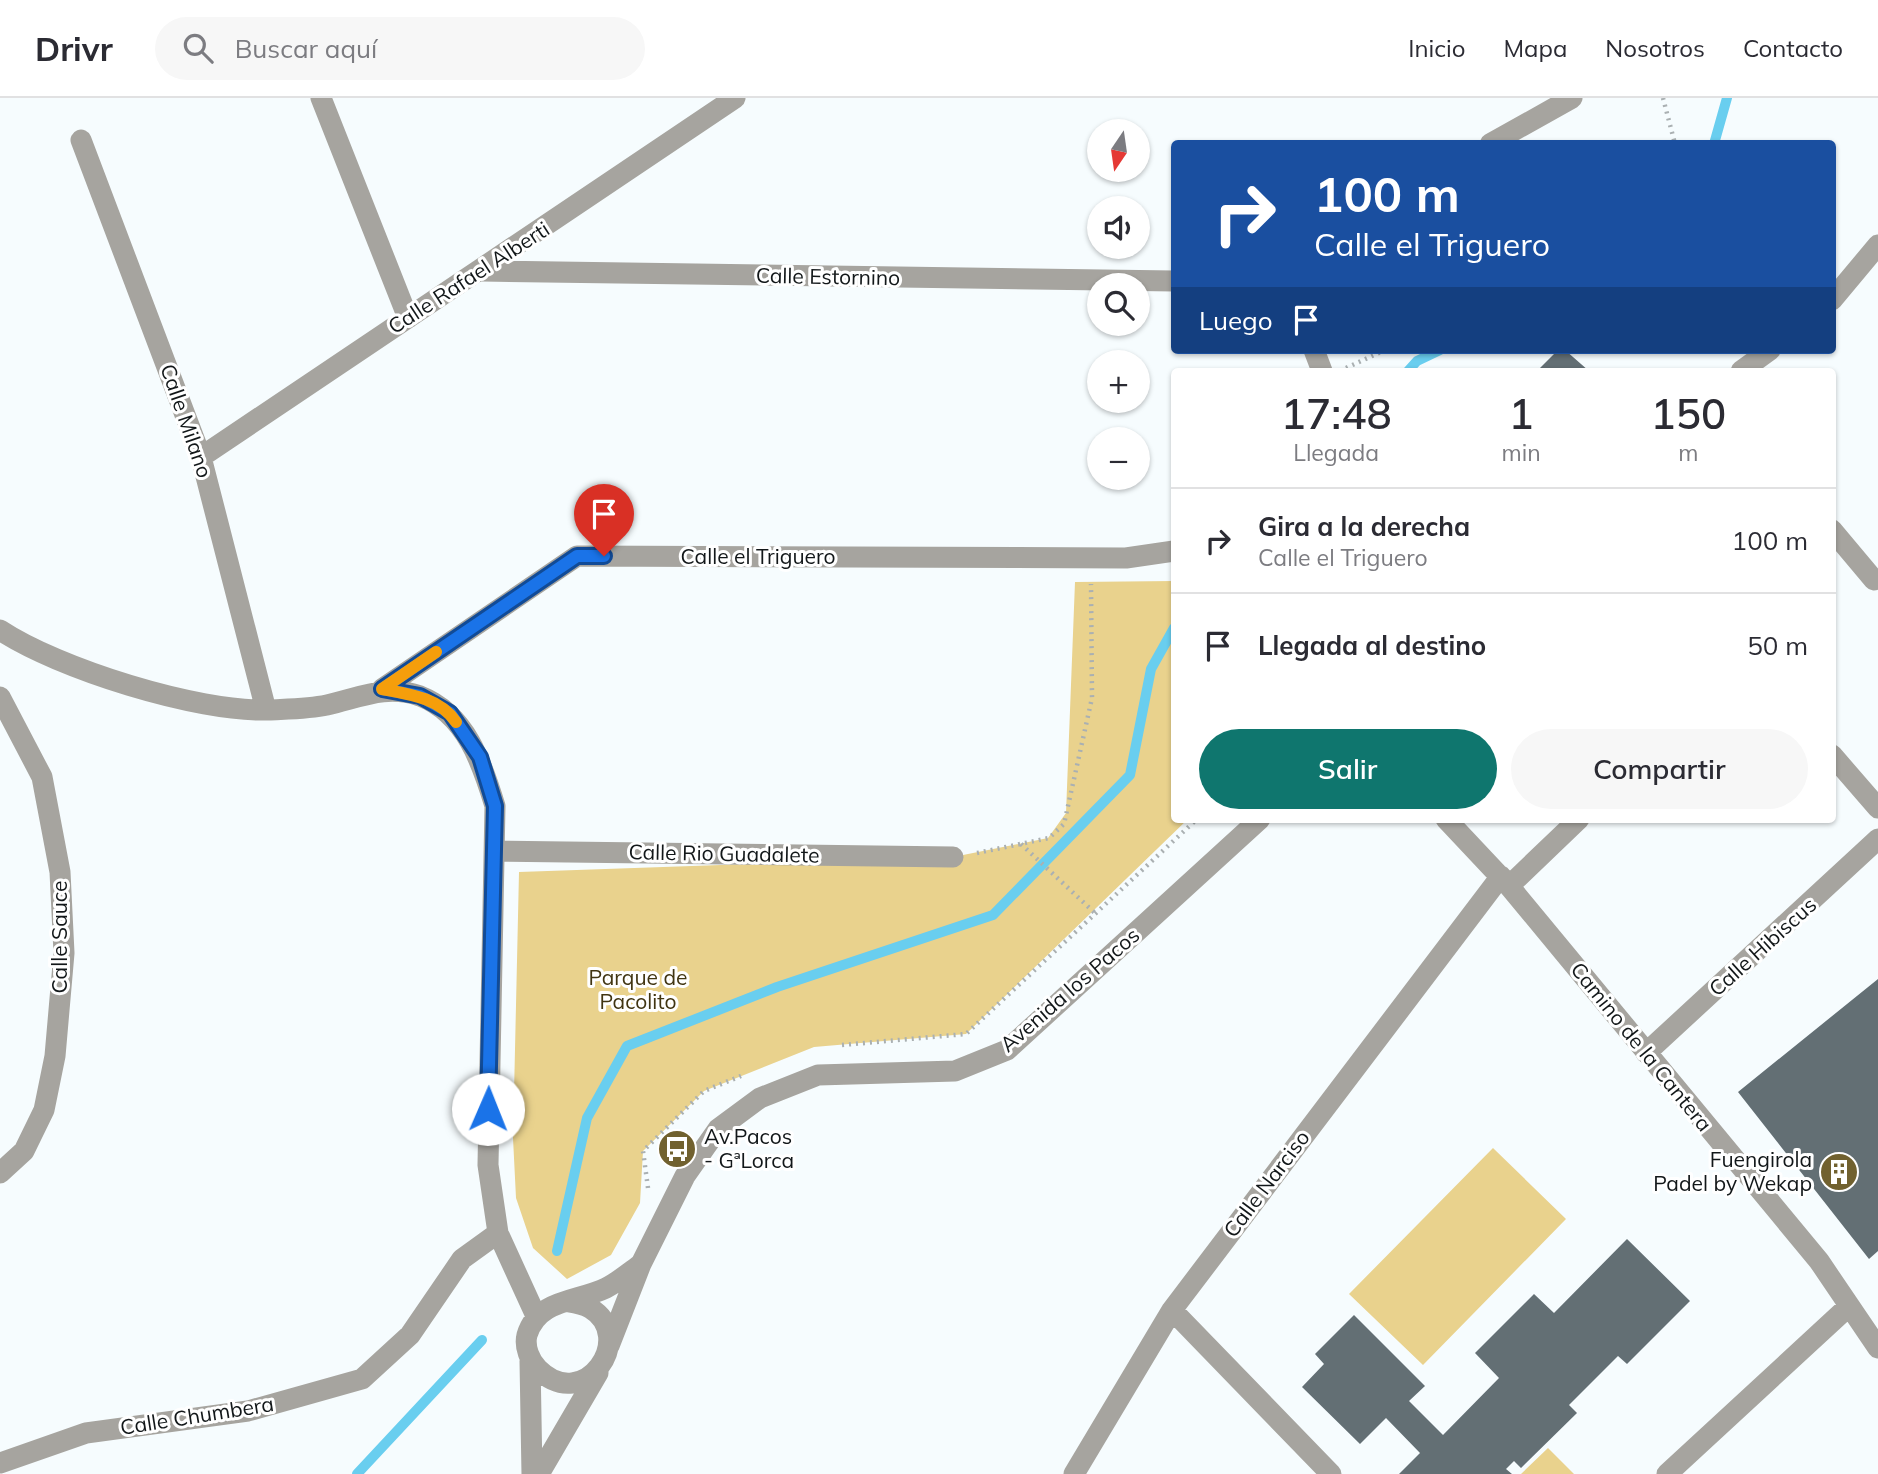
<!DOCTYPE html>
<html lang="es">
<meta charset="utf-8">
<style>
:root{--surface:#fff;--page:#f7f7f7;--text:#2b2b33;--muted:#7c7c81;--line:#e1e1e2;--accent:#0f766e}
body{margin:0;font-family:Mulish,sans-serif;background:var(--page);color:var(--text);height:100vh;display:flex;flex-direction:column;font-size:26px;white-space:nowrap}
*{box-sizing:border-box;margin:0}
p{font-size:23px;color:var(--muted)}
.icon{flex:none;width:38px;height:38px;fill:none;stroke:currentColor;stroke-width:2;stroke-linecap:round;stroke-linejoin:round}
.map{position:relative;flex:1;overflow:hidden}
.details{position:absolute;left:1171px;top:270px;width:665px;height:455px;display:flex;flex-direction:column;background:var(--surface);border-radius:7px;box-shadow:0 2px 5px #0004}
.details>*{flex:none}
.guide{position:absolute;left:1171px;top:42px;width:665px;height:214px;border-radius:7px;box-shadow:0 2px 5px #0004;background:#1a4fa0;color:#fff;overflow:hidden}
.needle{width:46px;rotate:193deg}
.controls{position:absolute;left:1087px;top:21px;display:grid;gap:14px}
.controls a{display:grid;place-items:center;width:63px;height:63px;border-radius:50%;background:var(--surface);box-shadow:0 2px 5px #0004;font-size:35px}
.pin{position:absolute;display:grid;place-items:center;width:60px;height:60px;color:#fff;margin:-72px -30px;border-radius:50% 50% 50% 0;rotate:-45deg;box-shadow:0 0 7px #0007}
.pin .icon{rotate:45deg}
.me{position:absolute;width:77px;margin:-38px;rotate:1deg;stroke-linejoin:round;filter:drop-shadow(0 0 5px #0008)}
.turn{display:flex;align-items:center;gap:24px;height:147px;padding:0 28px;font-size:32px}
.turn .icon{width:91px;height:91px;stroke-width:2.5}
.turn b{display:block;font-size:49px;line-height:60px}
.then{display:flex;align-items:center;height:66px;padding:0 28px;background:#0003;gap:14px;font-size:26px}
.eta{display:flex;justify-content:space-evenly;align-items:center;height:119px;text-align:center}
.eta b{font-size:42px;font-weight:600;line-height:49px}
.action{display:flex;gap:14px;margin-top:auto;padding:14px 28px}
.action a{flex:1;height:80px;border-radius:42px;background:var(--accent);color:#fff;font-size:28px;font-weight:600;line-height:80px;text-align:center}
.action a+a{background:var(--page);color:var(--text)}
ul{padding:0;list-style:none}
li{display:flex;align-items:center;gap:21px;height:105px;padding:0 28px;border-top:2px solid var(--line)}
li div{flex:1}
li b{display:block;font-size:26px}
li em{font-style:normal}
header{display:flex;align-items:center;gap:42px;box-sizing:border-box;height:98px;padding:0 35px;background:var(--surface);border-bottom:2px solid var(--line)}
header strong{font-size:33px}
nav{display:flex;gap:38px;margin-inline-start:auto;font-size:24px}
.search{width:490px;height:63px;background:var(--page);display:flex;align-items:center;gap:18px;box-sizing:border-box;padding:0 24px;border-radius:38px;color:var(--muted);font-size:26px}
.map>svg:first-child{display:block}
.green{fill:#e9d28d}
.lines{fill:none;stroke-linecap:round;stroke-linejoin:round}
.stream{stroke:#69ceef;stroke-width:10}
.building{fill:#636f74}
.path{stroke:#aab0b2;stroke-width:4.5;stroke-dasharray:2 5;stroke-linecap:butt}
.minor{stroke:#a6a49f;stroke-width:21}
.route-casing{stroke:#114b97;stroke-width:18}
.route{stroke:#1a73e8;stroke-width:12}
.slow{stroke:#f59e0b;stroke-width:12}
.labels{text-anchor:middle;stroke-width:6;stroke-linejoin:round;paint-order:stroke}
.street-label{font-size:21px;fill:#121719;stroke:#fff}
.park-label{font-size:21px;fill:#413512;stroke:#fff}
.poi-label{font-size:21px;fill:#121719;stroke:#fff;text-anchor:start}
</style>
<header>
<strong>Drivr</strong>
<div class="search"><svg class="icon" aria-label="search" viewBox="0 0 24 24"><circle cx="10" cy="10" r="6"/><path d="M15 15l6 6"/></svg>Buscar aquí</div>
<nav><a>Inicio</a><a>Mapa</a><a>Nosotros</a><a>Contacto</a></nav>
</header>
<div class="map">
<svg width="1878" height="1376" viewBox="0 0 1878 1376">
<rect width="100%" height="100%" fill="#f6fcfe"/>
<path class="green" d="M1174,483V721H1188L966,936L814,949L704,993L643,1053L640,1105L611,1157L567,1181L533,1150L516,1100L513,1040L519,774L953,759L1048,740L1066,715L1075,484Z
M1493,1050L1566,1121L1423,1267L1349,1196Z
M1548,1350L1574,1376H1521Z"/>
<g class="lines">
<path class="stream" d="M1714,46L1727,0
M1408,273L1417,263L1440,252
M557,1153L587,1020L627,948L777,889L993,817L1130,677L1151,571L1174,530
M357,1376L482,1242"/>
</g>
<path class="building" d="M1558,252H1565L1589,273H1537Z
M1878,881V1153L1869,1161L1738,994Z
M1627,1141L1690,1203L1627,1266L1618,1258L1569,1307L1577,1315L1521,1370L1514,1363L1506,1371L1512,1376H1399L1420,1355L1386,1320L1360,1346L1302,1289L1324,1266L1315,1256L1354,1217L1425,1288L1409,1303L1443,1337L1499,1280L1475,1255L1534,1196L1554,1215Z"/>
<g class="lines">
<path class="path" d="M1663,0L1675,46
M1346,270L1385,252
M1021,746L1097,817
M977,755L1049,740L1064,726L1092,600L1091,486
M842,947L966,936L1197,721
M648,1090L643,1053L704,993L741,978"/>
<path class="minor" d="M321,0L408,220
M81,42L201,359L266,612
M1490,46L1572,0
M482,173L1174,183
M1832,202L1878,147
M1314,252L1322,273
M1741,273L1770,252
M201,359L735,0
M1832,432L1874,482
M0,532C59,571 197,614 268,612C287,611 309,611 327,607C359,600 386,586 420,598C466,616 482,665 495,708L488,1067L498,1135L536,1218
M382,591L577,458L1126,460L1174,453
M0,599L42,679L60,774L64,855L55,958L44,1012L24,1053L0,1075
M1832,657L1878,710
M1446,721L1509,788L1819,1163L1878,1250
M495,753L953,759
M1509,788L1579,721
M1646,955L1878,741
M569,1204C575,1205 584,1207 590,1210C638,1239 584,1317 538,1271C530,1263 524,1249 527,1237C538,1201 577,1204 606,1190C618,1184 630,1174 641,1166
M609,1248L641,1166L685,1078L718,1031L760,1000L818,977L955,973L1007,952L1260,721
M530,1263L532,1376
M0,1365L86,1335L248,1313L362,1281L410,1237L462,1161L498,1135
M539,1376L598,1275
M1074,1376L1172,1212
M1331,1376L1172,1212L1501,778
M1667,1376L1849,1208"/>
</g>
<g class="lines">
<defs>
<path id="route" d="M488,1011L495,708L480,659L450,615L420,598L382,591L577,458H604"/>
</defs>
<use href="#route" class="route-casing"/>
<use href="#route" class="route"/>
<path class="slow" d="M436,554L382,591C409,596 440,600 456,624"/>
</g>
<defs>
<symbol id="bus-disc" viewBox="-11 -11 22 22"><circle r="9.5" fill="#71612f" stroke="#fff"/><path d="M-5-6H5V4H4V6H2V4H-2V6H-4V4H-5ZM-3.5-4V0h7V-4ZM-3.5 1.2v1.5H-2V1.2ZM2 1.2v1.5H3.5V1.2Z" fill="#fff"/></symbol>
<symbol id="building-disc" viewBox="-11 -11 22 22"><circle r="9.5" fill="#71612f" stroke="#fff"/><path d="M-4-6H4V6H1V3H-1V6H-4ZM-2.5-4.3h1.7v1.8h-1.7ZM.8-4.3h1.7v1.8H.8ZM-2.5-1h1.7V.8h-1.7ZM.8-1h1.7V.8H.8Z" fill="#fff"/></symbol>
</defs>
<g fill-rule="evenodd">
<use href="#bus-disc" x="655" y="1029" width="44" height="44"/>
<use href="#building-disc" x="1817" y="1052" width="44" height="44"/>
</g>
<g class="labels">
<g class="street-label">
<text transform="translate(828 179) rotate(1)" y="7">Calle Estornino</text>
<text transform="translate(469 180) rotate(-33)" y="7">Calle Rafael Alberti</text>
<text transform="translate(186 323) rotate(71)" y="7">Calle Milano</text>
<text x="758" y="466">Calle el Triguero</text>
<text transform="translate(724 756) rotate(1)" y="7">Calle Rio Guadalete</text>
<text transform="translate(60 839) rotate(-90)" y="7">Calle Sauce</text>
<text transform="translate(1763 849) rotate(-42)" y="7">Calle Hibiscus</text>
<text transform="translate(1070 892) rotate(-41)" y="7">Avenida los Pacos</text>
<text transform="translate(1641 949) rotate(51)" y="7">Camino de la Cantera</text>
<text transform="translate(1267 1086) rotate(-53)" y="7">Calle Narciso</text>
<text transform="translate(197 1318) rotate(-9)" y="7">Calle Chumbera</text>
</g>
<g class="park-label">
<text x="638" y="887">Parque de<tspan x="638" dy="24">Pacolito</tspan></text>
</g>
<g class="poi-label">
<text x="704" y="1046">Av.Pacos<tspan x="704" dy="24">- GªLorca</tspan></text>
<text x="1812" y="1069" text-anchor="end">Fuengirola<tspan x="1812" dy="24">Padel by Wekap</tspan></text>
</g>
</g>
</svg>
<div class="controls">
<a><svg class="needle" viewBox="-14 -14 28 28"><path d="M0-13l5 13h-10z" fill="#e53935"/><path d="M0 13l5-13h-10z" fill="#7c7c81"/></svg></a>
<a><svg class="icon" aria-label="sound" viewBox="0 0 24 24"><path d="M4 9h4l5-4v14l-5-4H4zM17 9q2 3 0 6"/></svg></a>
<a><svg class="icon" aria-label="search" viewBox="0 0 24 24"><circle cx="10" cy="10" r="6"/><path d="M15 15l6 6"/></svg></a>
<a>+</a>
<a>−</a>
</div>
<div class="pin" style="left:604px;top:458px;background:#d93025"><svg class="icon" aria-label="arrive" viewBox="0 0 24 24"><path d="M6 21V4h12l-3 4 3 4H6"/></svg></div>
<svg class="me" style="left:488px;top:1011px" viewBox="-20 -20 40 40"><circle r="19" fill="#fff"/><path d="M0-13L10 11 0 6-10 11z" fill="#1a73e8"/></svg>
<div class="guide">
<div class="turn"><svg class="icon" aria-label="right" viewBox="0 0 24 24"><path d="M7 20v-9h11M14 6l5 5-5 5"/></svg><div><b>100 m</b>Calle el Triguero</div></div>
<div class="then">Luego<svg class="icon" aria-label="arrive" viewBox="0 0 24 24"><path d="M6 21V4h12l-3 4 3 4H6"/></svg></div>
</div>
<section class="details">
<div class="eta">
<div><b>17:48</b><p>Llegada</p></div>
<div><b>1</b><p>min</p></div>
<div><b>150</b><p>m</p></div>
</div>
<ul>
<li><svg class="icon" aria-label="right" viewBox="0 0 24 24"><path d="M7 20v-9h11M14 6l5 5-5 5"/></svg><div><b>Gira a la derecha</b><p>Calle el Triguero</p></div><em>100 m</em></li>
<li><svg class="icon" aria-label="arrive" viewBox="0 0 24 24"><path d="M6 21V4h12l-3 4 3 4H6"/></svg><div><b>Llegada al destino</b></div><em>50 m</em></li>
</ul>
<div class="action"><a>Salir</a><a>Compartir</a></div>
</section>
</div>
